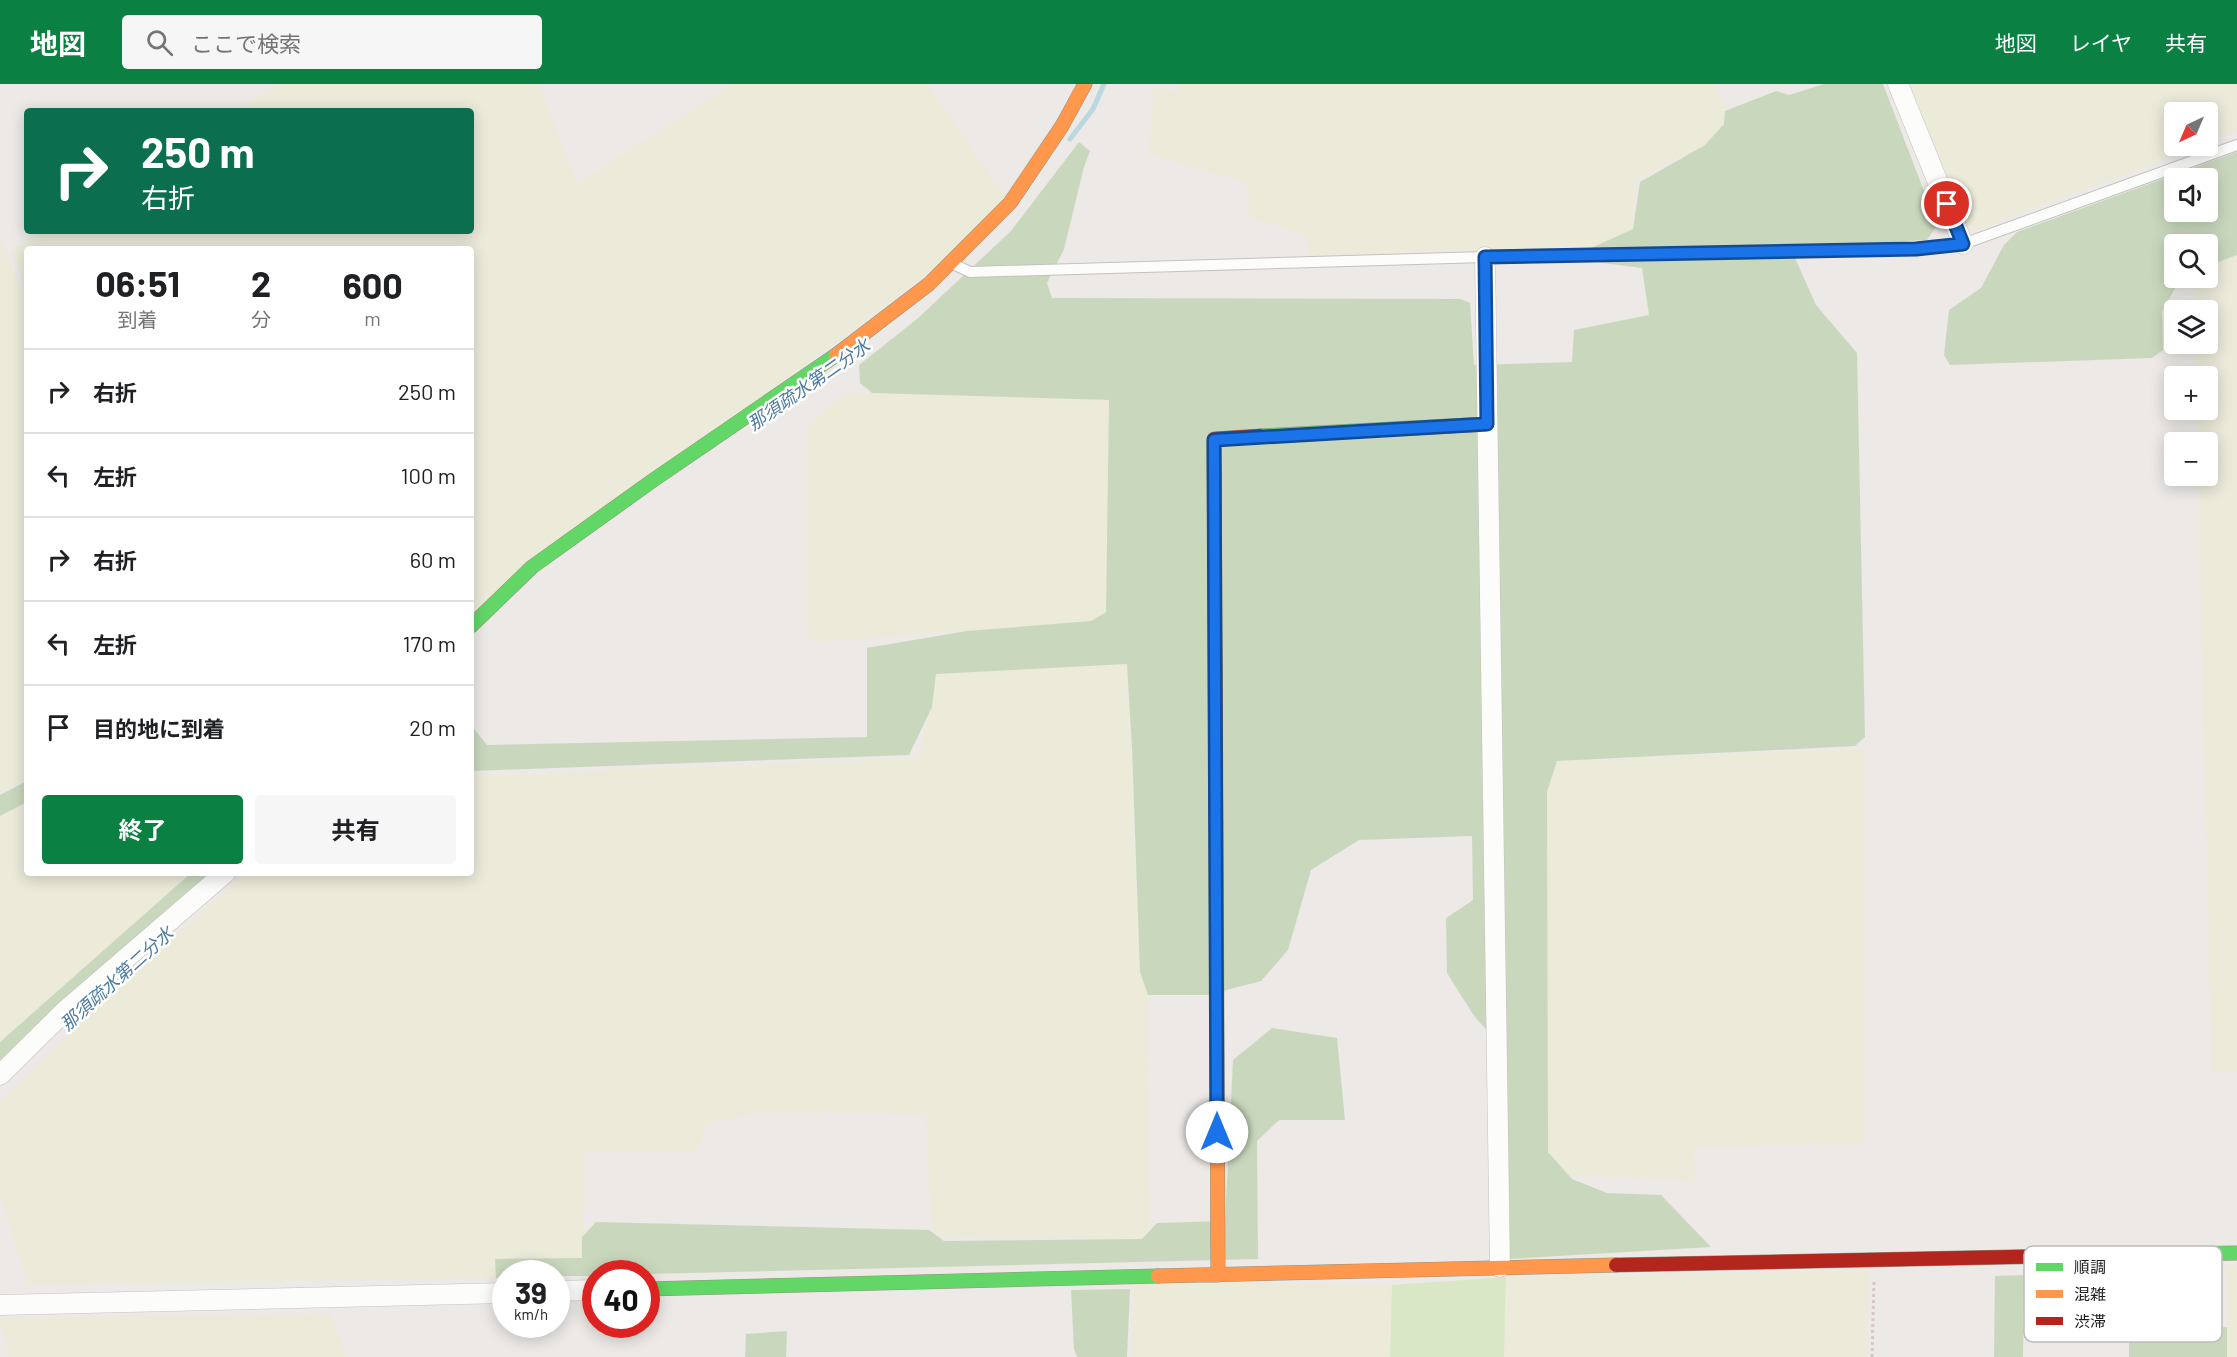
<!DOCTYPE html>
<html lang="ja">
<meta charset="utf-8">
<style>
:root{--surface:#fff;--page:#f6f6f6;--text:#202124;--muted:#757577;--line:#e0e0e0;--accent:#0b8043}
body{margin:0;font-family:Barlow,"Noto Sans JP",sans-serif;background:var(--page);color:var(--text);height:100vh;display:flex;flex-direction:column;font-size:22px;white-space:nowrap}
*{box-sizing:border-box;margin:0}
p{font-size:20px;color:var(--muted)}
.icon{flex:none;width:33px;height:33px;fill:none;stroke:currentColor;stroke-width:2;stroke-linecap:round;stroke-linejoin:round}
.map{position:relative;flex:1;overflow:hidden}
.panel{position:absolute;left:24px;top:162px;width:450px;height:630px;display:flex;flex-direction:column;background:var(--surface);border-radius:6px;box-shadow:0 3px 15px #0003}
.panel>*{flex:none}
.banner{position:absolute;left:24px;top:24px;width:450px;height:126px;border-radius:6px;box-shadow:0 3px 15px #0003;background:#0b6e4f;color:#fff;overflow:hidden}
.needle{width:39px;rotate:224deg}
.fabs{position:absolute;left:2164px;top:18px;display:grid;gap:12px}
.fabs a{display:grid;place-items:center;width:54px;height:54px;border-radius:6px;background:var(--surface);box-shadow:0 3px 15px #0003;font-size:30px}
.speed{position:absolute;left:492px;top:1176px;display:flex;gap:12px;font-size:30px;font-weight:700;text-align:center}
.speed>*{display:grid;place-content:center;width:78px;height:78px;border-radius:50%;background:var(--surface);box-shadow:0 3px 15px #0003;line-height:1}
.speed small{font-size:15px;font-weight:400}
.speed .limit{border:9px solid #d22;background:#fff;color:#111}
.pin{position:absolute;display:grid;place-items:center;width:51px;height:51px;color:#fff;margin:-26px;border:3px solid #fff;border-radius:50%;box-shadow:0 2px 6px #0007}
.me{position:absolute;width:66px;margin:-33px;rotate:0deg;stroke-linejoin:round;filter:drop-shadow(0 0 4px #0008)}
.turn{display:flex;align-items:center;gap:21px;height:126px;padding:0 18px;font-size:27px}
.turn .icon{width:78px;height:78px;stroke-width:2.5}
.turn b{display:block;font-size:42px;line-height:51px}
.eta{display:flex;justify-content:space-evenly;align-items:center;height:102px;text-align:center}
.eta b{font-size:36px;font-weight:700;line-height:42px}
.cta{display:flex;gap:12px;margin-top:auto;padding:12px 18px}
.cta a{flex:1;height:69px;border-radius:6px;background:var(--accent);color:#fff;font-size:24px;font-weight:700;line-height:69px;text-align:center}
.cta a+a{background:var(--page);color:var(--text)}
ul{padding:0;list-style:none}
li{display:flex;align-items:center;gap:18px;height:84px;padding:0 18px;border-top:2px solid var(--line)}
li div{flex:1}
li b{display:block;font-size:22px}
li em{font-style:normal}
header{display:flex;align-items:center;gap:36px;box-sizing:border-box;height:84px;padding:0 30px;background:var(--accent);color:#fff}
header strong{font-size:28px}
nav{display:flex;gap:33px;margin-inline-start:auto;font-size:21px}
.search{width:420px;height:54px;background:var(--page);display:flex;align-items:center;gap:15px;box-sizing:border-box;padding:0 21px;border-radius:6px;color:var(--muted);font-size:22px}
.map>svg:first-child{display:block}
.farmland{fill:#ecebda}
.grass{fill:#dae7c6}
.forest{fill:#c9d8bd;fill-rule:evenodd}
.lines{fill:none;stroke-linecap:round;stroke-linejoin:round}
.stream{stroke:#bbd8de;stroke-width:5}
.lane-casing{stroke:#c3c2c1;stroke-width:12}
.street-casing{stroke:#c3c2c1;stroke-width:21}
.fast-casing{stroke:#94947f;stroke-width:15}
.slow-casing{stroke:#94947f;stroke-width:15}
.jam-casing{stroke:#94947f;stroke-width:15}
.path{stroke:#d5c8c7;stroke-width:3;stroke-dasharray:3 3;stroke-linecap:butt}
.lane{stroke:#fcfcfb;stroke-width:10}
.street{stroke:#fcfcfb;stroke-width:20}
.fast{stroke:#63d668;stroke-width:14}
.slow{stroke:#ff974d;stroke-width:14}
.jam{stroke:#b3261e;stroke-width:14}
.route-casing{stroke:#114b97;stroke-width:15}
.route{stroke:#1a73e8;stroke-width:10}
.labels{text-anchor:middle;stroke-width:5;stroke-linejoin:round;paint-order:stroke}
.water-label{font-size:18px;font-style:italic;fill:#4c7ba0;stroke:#fff}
.key{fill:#fff;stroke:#bcbcbc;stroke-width:1.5}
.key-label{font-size:16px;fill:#1e1e1e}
</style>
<header>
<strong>地図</strong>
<div class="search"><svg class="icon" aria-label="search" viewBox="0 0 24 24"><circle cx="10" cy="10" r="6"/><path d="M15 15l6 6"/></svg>ここで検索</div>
<nav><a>地図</a><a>レイヤ</a><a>共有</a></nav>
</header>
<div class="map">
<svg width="2237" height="1273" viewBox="0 0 2237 1273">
<rect width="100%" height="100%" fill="#ece9e6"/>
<path class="farmland" d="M278,0H539L577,100L732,0H927L1006,113L945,176L471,532V165H27V203L11,167L43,147H471V27H234Z
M1181,0H1715L1725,27L1724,40L1705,61L1635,95L1633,145L1589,165L1309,171L1306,151L1249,133L1248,99L1149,70L1154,4L1179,9Z
M1909,0H2237V47L2208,58V28H2175V62H2199L1970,148Z
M0,155L27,219V695L0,708Z
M2237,171V987L2212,988L2198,392H2208V358H2197V326H2208V292H2196L2195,260H2208V226H2194V194H2208V182Z
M845,309L1110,316L1106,527L1091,537L819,558L808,554L807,342Z
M1127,580L1140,888L1148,911L1149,1155L932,1153L926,1031L768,1027L707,1039L696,1068H584L583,1174L496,1175V1194L28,1201L0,1109V1017L89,930L245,789H471V692L917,674L932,623L936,590Z
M1864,665L1863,1059L1693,1064L1695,1097L1568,1091L1548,1068L1547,708L1556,677Z
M27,718V789H191L0,958V732Z
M2237,1181V1273H2227L2226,1182Z
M1869,1186L1867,1273H1504L1506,1193Z
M1134,1197L1392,1201L1390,1273H1131Z
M331,1230L346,1273H9L0,1240V1233Z"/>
<path class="grass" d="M1506,1193L1504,1273H1390L1392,1201Z"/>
<path class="forest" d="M1824,0H1883L1937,141L1927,156L1790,163L1816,221L1857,269L1865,653L1855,662L1557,677L1547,708L1548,1068L1572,1095L1607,1109L1661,1111L1711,1163L1508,1175L1491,951L1474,932L1447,889L1446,834L1473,816L1472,752L1359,756L1311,786L1288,866L1261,897L1208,911H1148L1140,888L1132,665L1127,580L936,590L932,623L909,671L471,687V641L487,661L867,653V564L967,547L1091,537L1106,528L1109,316L872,309L860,299L859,281L917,235L1011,147L1079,58L1090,67L1084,83L1064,165L1047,199L1052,214L1461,215L1470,219L1474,281L1572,278L1574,246L1649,231L1642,184L1595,178L1589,165L1633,145L1640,98L1705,61L1724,40L1725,27L1776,7L1789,11Z
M2237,68V171L2208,182V160H2175V194H2181L2162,227L2163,266L2152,274L1950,281L1944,271L1949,226L1981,204L2004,161L2017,148ZM2175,94H2208V128H2175Z
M27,697V718L0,732V711Z
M191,789H212L0,983V958Z
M1272,944L1337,954L1345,1036H1279L1257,1057L1258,1175L647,1190H596L595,1192H557L556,1190H506L505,1194H496L495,1175L582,1174V1153L596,1138L929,1146L944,1157L1142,1155L1157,1139L1225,1137L1233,976Z
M2024,1191L2023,1273H1994L1995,1192Z
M1130,1205L1127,1273H1077L1074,1265L1071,1206Z
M2227,1243V1273H2129V1247Z
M787,1247L786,1273H745L746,1250Z"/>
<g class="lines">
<path class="stream" d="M1070,55L1093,25L1104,0"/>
<defs>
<path id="lane" d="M951,179L970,188L1485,173L1916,165L1963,160L2237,61"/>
<path id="street" d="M1898,0L1963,160
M1485,173L1500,1183
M0,991L66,926L225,789
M556,1207L596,1206
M0,1221L506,1209"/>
<path id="fast" d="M1260,352L1487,340
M471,542L532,483L652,397L836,271
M2058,1172L2237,1169
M646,1205L1158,1192"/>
<path id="slow" d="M836,271L929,200L1010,119L1062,42L1085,0
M1216,739L1218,1191
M1158,1192L1616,1181"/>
<path id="jam" d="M1216,739L1214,355L1260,352
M1616,1181L2058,1172"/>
</defs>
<use href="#lane" class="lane-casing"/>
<use href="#street" class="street-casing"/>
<use href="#fast" class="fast-casing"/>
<use href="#slow" class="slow-casing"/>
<use href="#jam" class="jam-casing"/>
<path class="path" d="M1872,1273L1874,1198"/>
<use href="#lane" class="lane"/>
<use href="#street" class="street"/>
<use href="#fast" class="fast"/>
<use href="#slow" class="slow"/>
<use href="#jam" class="jam"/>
</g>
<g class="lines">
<defs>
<path id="route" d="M1217,1048L1214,356L1487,340L1485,173L1916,165L1963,160L1947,120"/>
</defs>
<use href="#route" class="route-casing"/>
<use href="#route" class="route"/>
</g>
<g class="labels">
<g class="water-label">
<text transform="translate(809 301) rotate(-35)" y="6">那須疏水第二分水</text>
<text transform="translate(117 895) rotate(-42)" y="6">那須疏水第二分水</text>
</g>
</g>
<rect x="2024" y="1162" width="198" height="96" rx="9" class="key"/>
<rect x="2036" y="1179" width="27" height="8" fill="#63d668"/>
<rect x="2036" y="1206" width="27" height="8" fill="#ff974d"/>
<rect x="2036" y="1233" width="27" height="8" fill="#b3261e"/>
<g class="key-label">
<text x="2074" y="1189">順調</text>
<text x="2074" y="1216">混雑</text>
<text x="2074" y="1243">渋滞</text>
</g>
</svg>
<div class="fabs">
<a><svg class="needle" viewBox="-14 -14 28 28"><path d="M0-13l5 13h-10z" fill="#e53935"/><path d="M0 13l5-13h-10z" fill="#757577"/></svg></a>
<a><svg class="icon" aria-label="sound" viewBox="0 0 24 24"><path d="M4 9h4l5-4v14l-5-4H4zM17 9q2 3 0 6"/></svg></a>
<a><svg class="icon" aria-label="search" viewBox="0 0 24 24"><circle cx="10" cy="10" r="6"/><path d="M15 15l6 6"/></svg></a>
<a><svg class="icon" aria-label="layers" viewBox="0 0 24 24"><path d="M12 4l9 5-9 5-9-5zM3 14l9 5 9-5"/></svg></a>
<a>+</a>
<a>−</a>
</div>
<div class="speed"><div>39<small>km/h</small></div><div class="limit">40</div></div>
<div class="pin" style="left:1947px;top:120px;background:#d93025"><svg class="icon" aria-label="arrive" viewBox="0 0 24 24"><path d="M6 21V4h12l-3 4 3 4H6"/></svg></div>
<svg class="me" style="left:1217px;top:1048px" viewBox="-20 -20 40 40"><circle r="19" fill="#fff"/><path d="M0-13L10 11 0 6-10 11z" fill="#1a73e8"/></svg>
<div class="banner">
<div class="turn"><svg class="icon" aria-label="right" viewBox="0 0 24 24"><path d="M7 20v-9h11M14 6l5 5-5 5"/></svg><div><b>250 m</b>右折</div></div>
</div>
<section class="panel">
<div class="eta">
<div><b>06:51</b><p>到着</p></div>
<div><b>2</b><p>分</p></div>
<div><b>600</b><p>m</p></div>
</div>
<ul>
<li><svg class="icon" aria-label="right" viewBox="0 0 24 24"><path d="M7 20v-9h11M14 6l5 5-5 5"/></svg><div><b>右折</b></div><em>250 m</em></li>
<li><svg class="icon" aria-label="left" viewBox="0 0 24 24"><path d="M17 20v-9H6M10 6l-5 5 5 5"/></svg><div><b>左折</b></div><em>100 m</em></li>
<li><svg class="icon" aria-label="right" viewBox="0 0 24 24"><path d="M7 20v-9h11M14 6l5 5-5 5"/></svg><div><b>右折</b></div><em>60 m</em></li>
<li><svg class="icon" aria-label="left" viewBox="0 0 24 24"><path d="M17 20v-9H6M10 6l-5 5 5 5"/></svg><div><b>左折</b></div><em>170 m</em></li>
<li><svg class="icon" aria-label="arrive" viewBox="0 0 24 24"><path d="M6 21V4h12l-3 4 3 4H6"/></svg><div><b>目的地に到着</b></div><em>20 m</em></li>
</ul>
<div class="cta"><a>終了</a><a>共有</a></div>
</section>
</div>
